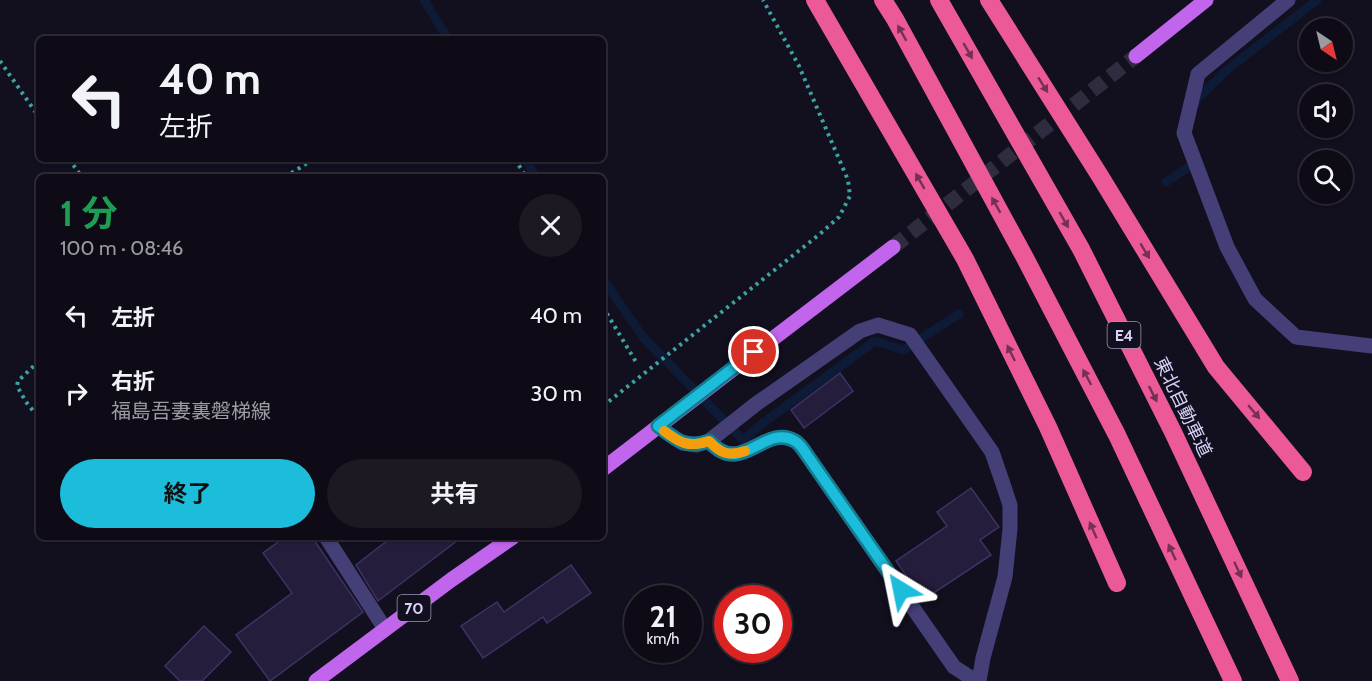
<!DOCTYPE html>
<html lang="ja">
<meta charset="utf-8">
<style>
:root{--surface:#0e0b16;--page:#1c1923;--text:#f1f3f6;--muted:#9b9ba1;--line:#2e2b35;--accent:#1bbddb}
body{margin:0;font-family:Cabin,"Noto Sans JP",sans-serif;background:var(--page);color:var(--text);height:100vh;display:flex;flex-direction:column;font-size:22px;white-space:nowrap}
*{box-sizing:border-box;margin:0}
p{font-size:20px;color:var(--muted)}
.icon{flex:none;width:33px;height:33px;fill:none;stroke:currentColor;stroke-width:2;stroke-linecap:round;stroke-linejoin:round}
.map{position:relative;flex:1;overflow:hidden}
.panel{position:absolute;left:36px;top:174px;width:570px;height:366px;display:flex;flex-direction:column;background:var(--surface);border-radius:9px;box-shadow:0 2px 4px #0004,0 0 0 2px var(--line)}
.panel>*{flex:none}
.banner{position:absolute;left:36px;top:36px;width:570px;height:126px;border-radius:9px;box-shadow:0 2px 4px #0004,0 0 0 2px var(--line);background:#0e0b16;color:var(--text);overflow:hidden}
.needle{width:39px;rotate:145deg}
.controls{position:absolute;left:1299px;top:18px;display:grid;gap:12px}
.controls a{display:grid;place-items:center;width:54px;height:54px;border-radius:50%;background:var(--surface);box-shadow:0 2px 4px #0004,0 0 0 2px var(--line);font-size:30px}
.speed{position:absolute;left:624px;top:585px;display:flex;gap:12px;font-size:30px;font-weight:700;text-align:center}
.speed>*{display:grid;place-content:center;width:78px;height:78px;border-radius:50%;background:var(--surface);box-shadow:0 2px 4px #0004,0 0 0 2px var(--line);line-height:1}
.speed small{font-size:15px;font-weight:400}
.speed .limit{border:9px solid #d22;background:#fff;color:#111}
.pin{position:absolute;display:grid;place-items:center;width:51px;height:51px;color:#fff;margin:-26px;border:3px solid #fff;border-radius:50%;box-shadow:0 2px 6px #0007}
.me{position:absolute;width:66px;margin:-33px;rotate:325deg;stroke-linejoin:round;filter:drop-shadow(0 0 4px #0008)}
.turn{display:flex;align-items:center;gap:21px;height:126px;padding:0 24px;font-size:27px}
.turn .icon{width:78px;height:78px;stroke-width:2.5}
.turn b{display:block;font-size:42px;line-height:51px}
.round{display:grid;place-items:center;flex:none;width:63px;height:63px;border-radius:32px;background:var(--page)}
.head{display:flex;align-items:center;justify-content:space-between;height:102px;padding:0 24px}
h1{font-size:36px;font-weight:700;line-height:45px;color:#1e9e55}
.cta{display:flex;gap:12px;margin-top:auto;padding:12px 24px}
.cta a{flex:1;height:69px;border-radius:36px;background:var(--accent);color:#111;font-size:24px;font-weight:700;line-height:69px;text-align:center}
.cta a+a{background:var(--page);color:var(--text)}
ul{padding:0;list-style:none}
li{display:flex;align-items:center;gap:18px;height:78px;padding:0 24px}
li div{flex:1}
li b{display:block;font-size:22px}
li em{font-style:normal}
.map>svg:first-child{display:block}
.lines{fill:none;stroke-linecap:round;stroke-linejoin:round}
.stream{stroke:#0e1b37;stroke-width:9}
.building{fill:#251d3c;stroke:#3f3265;stroke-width:1.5}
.primary-tunnel{stroke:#302c3f;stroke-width:15;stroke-dasharray:15 8;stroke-linecap:butt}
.path{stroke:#3ca2a2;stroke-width:4;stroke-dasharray:3 4.5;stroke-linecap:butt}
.street{stroke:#443f77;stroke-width:15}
.primary{stroke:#c165ec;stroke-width:15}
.highway{stroke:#eb5a97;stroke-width:18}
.oneway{fill:#743154}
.route-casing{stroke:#127b8e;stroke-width:15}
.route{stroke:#1bbddb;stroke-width:10}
.slow{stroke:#f59e0b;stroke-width:10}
.labels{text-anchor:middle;stroke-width:6;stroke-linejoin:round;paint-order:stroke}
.shield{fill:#120f1e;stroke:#9d97b7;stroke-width:1.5}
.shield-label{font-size:16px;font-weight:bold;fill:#d8d1f9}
.street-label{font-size:18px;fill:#d8d1f9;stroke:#120f1e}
</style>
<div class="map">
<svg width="1372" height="681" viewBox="0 0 1372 681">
<rect width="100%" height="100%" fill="#120f1e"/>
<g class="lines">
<path class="stream" d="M424,0L448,39
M1196,103L1198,98L1228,69L1317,0
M525,159L536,177
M1166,182L1198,161
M603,279L643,337L743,440L764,422L875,341L903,350L959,314"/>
</g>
<path class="building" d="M840,373L853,391L804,428L791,410Z
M971,488L999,527L980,540L991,555L923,600L896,561L947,526L937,512Z
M285,537H312L363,612L270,681L236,635L292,593L263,553Z
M392,537H462L378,601L356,565Z
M571,565L591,593L547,623L543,617L483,658L461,626L497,602L504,612Z
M204,626L231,652L202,681H180L165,666Z"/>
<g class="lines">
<path class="primary-tunnel" d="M893,247L1136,56"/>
<path class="path" d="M0,61L39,117
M69,159L82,177
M515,159L526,177
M285,177L314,159
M603,307L636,362
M39,361L18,381L17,386L26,402L39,418
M603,406L820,234L839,217L850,196L848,180L799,66L763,0"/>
<path class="street" d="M1288,0L1198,74L1184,133L1227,247L1255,299L1296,337L1372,346
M658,426L682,443L697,445L709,441L756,404L860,331L878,325L910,335L992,452L1002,481L1010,505V529L1005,577L983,658L979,681
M709,441C741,478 764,423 795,441C800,444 803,450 807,455L954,667L976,681
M326,537L385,629"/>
<path class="primary" d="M1136,56L1206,0
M603,469L720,379L893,247
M316,681L451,580L513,537"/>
<path class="highway" d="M815,0L965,259L1048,427L1117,583
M883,0L895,19L1024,256L1117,435L1233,681
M939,0L1081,249L1173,432L1290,681
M989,0L1100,176L1216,367L1303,472"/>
</g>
<defs><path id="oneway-solid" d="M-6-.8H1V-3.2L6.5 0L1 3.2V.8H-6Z" transform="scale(1.5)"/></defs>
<g class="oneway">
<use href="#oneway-solid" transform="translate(902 33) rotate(-119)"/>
<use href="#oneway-solid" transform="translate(968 51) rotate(60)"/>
<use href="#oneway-solid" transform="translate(1043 85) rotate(58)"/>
<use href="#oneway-solid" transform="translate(920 181) rotate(-120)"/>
<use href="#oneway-solid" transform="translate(996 205) rotate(-119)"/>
<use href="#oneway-solid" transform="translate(1064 220) rotate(60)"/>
<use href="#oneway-solid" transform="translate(1145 251) rotate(59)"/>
<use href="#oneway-solid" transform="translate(1011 353) rotate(-116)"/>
<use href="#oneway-solid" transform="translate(1087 377) rotate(-118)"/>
<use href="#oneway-solid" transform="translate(1153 394) rotate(63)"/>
<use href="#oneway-solid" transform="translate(1254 412) rotate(50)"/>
<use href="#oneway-solid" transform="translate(1093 530) rotate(-114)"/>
<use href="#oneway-solid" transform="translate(1172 552) rotate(-115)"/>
<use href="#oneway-solid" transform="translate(1238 570) rotate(65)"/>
</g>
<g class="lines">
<defs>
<path id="route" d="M754,352L658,426C676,440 686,449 709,441C742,478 764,423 795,441C800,444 804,450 807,455L901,590"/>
</defs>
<use href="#route" class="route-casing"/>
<use href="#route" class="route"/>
<path class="slow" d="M664,431C680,443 688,448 709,441C721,454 728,456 745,451"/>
</g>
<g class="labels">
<g class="shield">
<rect x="1107.5" y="322" width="33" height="26" rx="4.5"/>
<rect x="397.5" y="595" width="33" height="26" rx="4.5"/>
</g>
<g class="shield-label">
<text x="1124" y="341">E4</text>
<text x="414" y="614">70</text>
</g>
<g class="street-label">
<text transform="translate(1183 407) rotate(64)" y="6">東北自動車道</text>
</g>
</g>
</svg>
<div class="controls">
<a><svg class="needle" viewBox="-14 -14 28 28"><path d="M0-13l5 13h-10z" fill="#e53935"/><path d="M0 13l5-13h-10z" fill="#9b9ba1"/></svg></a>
<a><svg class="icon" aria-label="sound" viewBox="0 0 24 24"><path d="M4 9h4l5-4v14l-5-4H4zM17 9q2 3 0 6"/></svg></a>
<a><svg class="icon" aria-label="search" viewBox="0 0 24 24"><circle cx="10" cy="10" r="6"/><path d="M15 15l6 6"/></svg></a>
</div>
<div class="speed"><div>21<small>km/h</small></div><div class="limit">30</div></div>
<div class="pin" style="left:754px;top:352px;background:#d93025"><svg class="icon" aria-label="arrive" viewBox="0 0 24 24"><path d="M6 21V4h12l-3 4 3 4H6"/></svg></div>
<svg class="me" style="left:901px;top:590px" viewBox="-20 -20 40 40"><path d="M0-17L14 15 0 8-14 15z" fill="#1bbddb" stroke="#fff" stroke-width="4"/></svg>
<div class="banner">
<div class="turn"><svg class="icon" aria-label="left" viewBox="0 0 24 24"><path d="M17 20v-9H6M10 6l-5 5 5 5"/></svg><div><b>40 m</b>左折</div></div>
</div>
<section class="panel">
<div class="head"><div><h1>1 分</h1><p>100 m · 08:46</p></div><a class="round"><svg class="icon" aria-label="close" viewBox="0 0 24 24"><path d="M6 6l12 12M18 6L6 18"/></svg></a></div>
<ul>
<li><svg class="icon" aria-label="left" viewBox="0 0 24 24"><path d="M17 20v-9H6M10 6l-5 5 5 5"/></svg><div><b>左折</b></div><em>40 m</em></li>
<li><svg class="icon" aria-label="right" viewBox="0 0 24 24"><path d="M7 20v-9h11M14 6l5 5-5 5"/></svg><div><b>右折</b><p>福島吾妻裏磐梯線</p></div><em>30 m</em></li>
</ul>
<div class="cta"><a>終了</a><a>共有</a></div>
</section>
</div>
